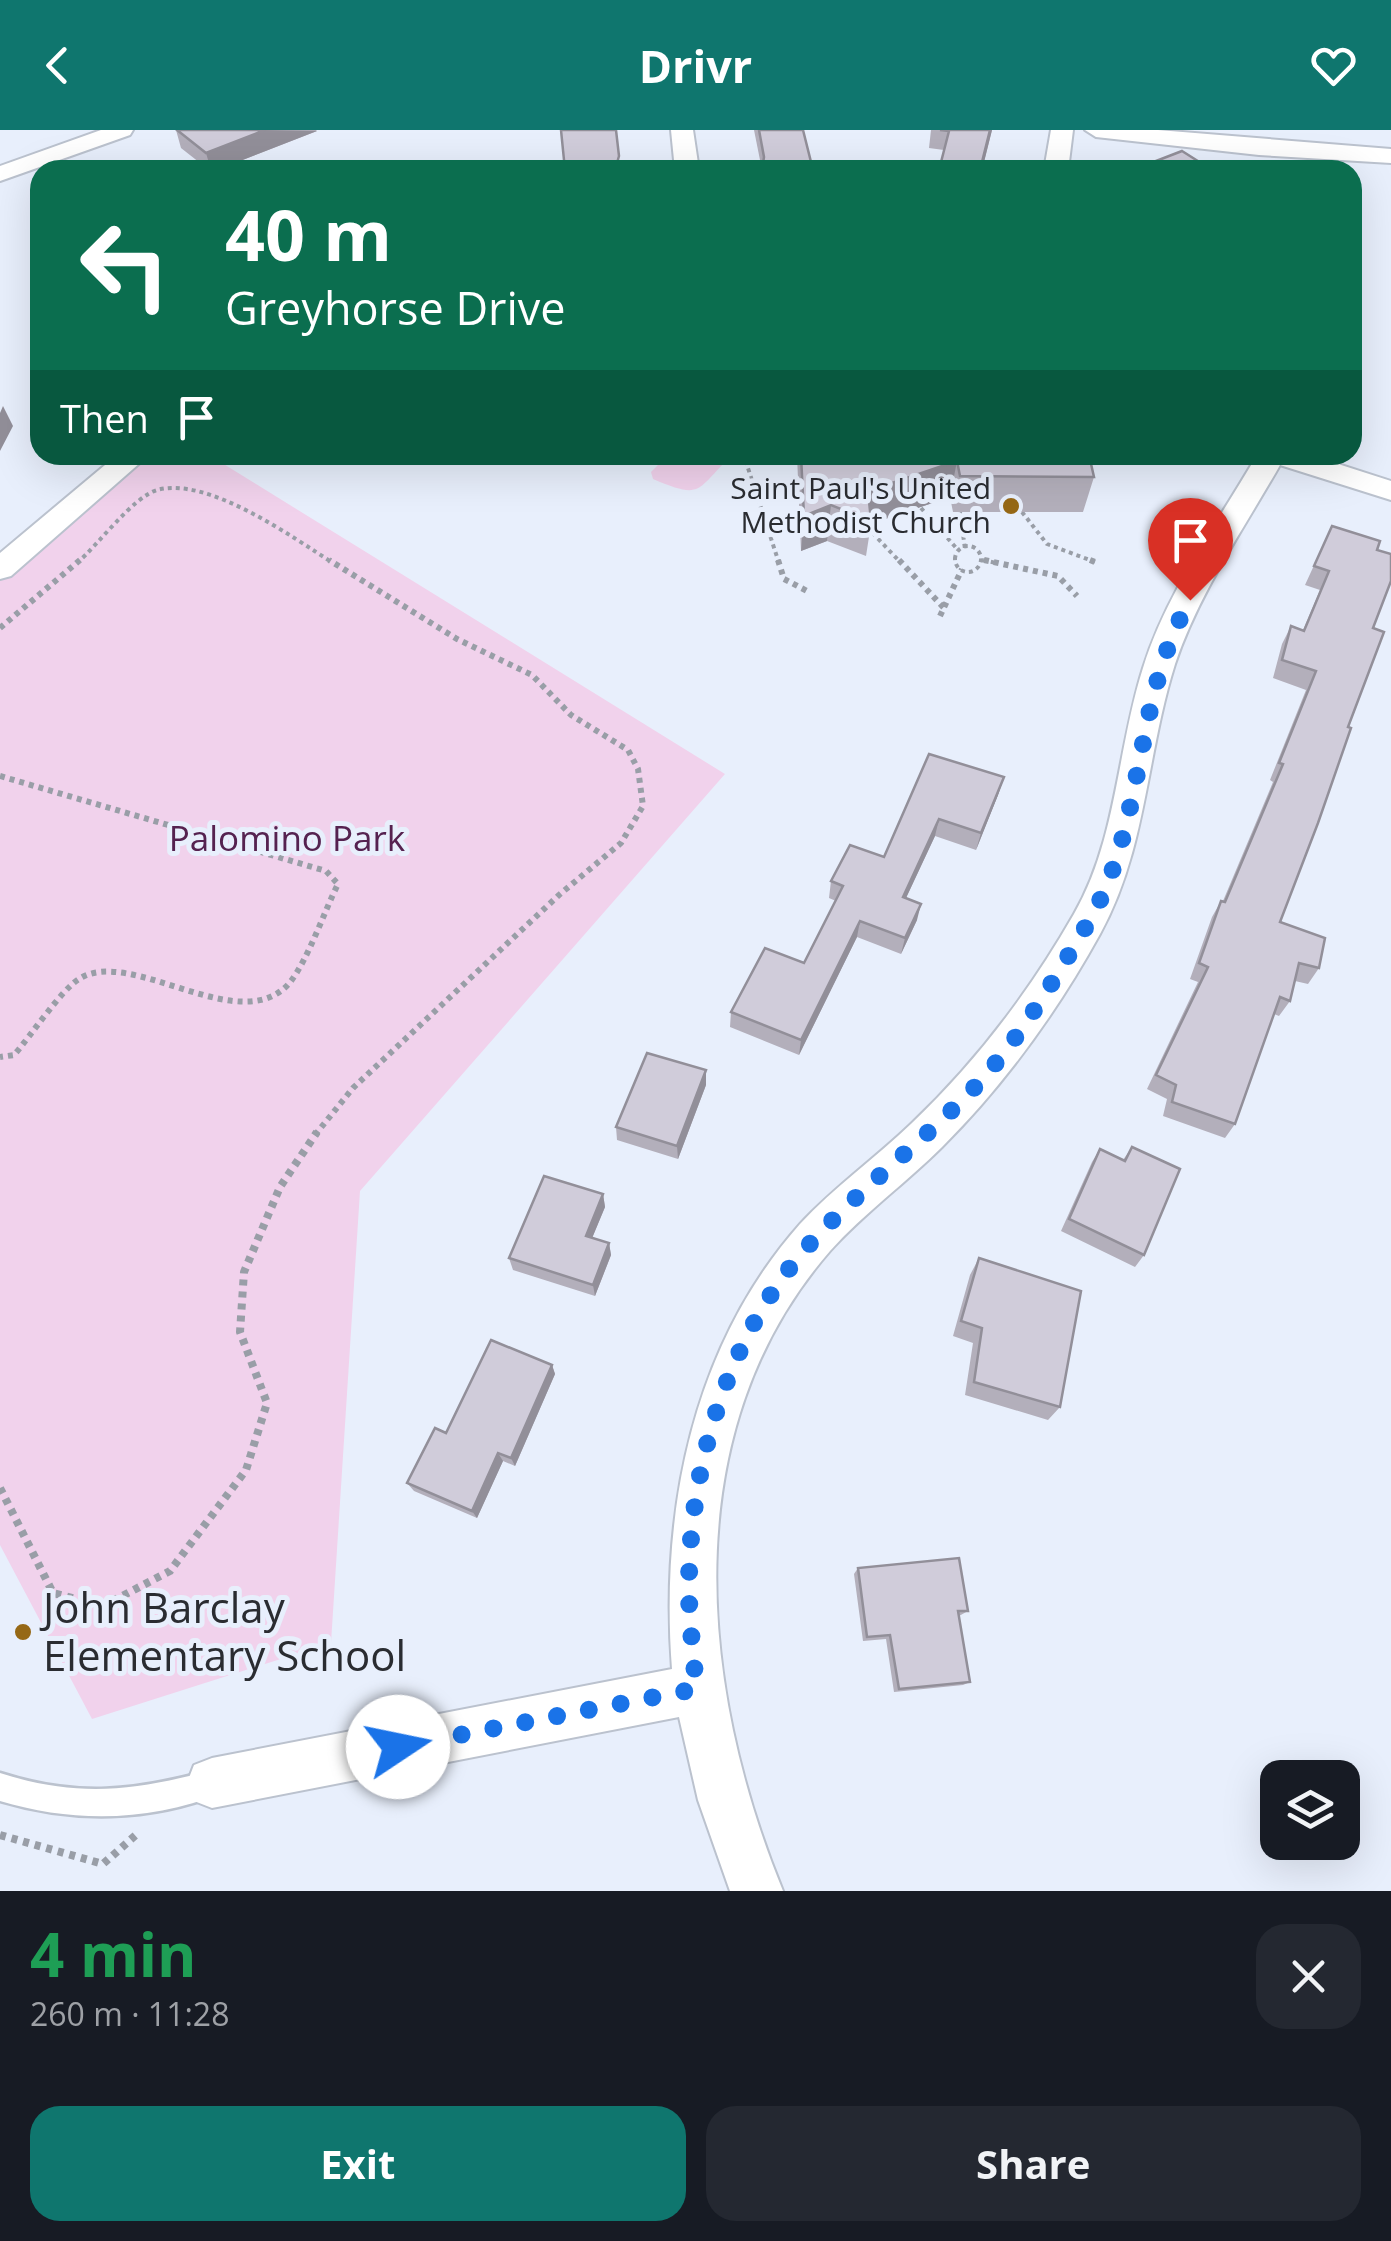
<!DOCTYPE html>
<meta charset="utf-8">
<style>
:root{--surface:#171b24;--page:#242831;--text:#f1f3f6;--muted:#9ea1a6;--accent:#0f766e}
body{margin:0;font-family:"Open Sans",sans-serif;background:var(--page);color:var(--text);height:100vh;display:flex;flex-direction:column;font-size:38px;white-space:nowrap}
*{box-sizing:border-box;margin:0}
p{font-size:32px;color:var(--muted)}
.icon{flex:none;width:55px;height:55px;fill:none;stroke:currentColor;stroke-width:2;stroke-linecap:round;stroke-linejoin:round}
.map{position:relative;height:1761px;overflow:hidden}
.drawer{display:flex;flex-direction:column;background:var(--surface);flex:1}
.drawer>*{flex:none}
.top-card{position:absolute;left:30px;top:30px;width:1332px;height:305px;border-radius:30px;box-shadow:0 10px 40px #0002;background:#0b6e4f;color:#fff;overflow:hidden}
.fabs{position:absolute;left:1260px;top:1630px;display:grid;gap:20px}
.fabs a{display:grid;place-items:center;width:100px;height:100px;border-radius:20px;background:var(--surface);box-shadow:0 10px 40px #0002;font-size:50px}
.pin{position:absolute;display:grid;place-items:center;width:85px;height:85px;color:#fff;margin:-102px -42px;border-radius:50% 50% 50% 0;rotate:-45deg;box-shadow:0 0 10px #0007}
.pin .icon{rotate:45deg}
.me{position:absolute;width:110px;margin:-55px;rotate:79deg;stroke-linejoin:round;filter:drop-shadow(0 0 8px #0008)}
.turn{display:flex;align-items:center;gap:35px;height:210px;padding:0 30px;font-size:45px}
.turn .icon{width:130px;height:130px;stroke-width:2.5}
.turn b{display:block;font-size:70px;line-height:85px}
.then{display:flex;align-items:center;height:95px;padding:0 30px;background:#0003;gap:20px;font-size:38px}
.round{display:grid;place-items:center;flex:none;width:105px;height:105px;border-radius:30px;background:var(--page)}
.overview{display:flex;align-items:center;justify-content:space-between;height:170px;padding:0 30px}
h1{font-size:60px;font-weight:700;line-height:75px;color:#1e9e55}
.primary-button{display:flex;gap:20px;margin-top:auto;padding:20px 30px}
.primary-button a{flex:1;height:115px;border-radius:30px;background:var(--accent);color:#fff;font-size:40px;font-weight:700;line-height:115px;text-align:center}
.primary-button a+a{background:var(--page);color:var(--text)}
header{display:flex;justify-content:space-between;align-items:center;height:130px;padding:0 30px;background:var(--accent);color:#fff;font-size:45px;font-weight:700}
.map>svg:first-child{display:block}
.green{fill:#f1d2ec}
.lines{fill:none;stroke-linecap:round;stroke-linejoin:round}
.service-casing{stroke:#bbc2ce;stroke-width:5}
.minor-casing{stroke:#bbc2ce;stroke-width:4}
.path-far2{stroke:#999ea7;stroke-width:4;stroke-dasharray:4 4;stroke-linecap:butt}
.path-far1{stroke:#999ea7;stroke-width:6;stroke-dasharray:5 5;stroke-linecap:butt}
.path{stroke:#999ea7;stroke-width:8;stroke-dasharray:6 6;stroke-linecap:butt}
.service{fill:#fff;fill-rule:evenodd}
.minor{fill:#fff;fill-rule:evenodd}
.wall{fill:#b3afbb}
.shaded-wall{fill:#928f99}
.building{fill:#d0ccda;stroke:#928f99;stroke-width:2.5}
.route{stroke:#1a73e8;stroke-width:18;stroke-dasharray:0 32.4}
.poi-dot{fill:#966816;stroke:#e8effc;stroke-width:4}
.labels{text-anchor:middle;stroke-width:10;stroke-linejoin:round;paint-order:stroke}
.far-poi-label{font-size:30px;fill:#2a2c31;stroke:#e8effc;text-anchor:end}
.park-label{font-size:35px;fill:#552250;stroke:#e8effc}
.near-poi-label{font-size:42px;fill:#2a2c31;stroke:#e8effc;text-anchor:start}
</style>
<header><svg class="icon" aria-label="back" viewBox="0 0 24 24"><path d="M15 5l-7 7 7 7"/></svg>Drivr<svg class="icon" aria-label="heart" viewBox="0 0 24 24"><path d="M12 20l-8-8c-3-5 5-10 8-4 3-6 11-1 8 4z"/></svg></header>
<div class="map">
<svg width="1391" height="1761" viewBox="0 0 1391 1761">
<rect width="100%" height="100%" fill="#e8effc"/>
<path class="green" d="M135,325H209L725,644L360,1061L331,1513L92,1589L0,1415V439Z
M668,325H732C695,361 703,370 653,349L651,342Z"/>
<g class="lines">
<defs>
<path id="service" d="M212,1640L222,1643L225,1653L222,1663C150,1692 73,1693 0,1671V1643C78,1668 135,1661 212,1640Z"/>
<path id="minor" d="M101,0H133L130,5L0,51V36Z
M671,0H693L699,40H675Z
M1051,0H1073L1068,40H1044Z
M1085,0H1158L1391,19V33L1259,25L1096,7Z
M117,325H149L11,446L0,449V423Z
M1257,325H1310L1391,351V370L1280,335C1243,400 1199,463 1175,534C1146,625 1147,719 1100,804C1057,882 1005,954 942,1017C906,1053 864,1083 830,1121C674,1300 699,1557 783,1761H730L698,1670L679,1587L212,1678L194,1671L187,1653L194,1635L212,1628L672,1539C660,1382 692,1216 800,1094C834,1057 876,1028 912,993C976,932 1030,861 1074,784C1117,710 1117,619 1143,538C1167,461 1217,394 1257,325Z"/>
</defs>
<use href="#service" class="service-casing"/>
<use href="#minor" class="minor-casing"/>
<path class="path-far2" d="M740,325L746,332L779,433
M921,378L958,420
M960,382L965,419
M1022,382L1047,414L1095,432
M867,397L901,433
M955 429a13 13 0 1 1 26 0a13 13 0 1 1-26 0Z
M983,430L996,433
M77,433C98,415 133,367 157,360C208,346 292,407 333,433"/>
<path class="path-far1" d="M778,430L784,449L809,462
M899,430L944,478
M984,430L1058,446L1077,466
M1090,430L1095,432
M940,486L962,439
M0,498L80,430
M0,646L326,741L338,754C324,782 309,827 291,851C243,912 131,815 79,849C61,860 30,907 14,925L0,927
M315,1005L353,958L559,765L621,713L643,676L638,639L628,620L571,585L532,545L457,509L329,430"/>
<path class="path" d="M0,1358L53,1463L103,1476L170,1441L246,1340L267,1273L240,1202L244,1142L280,1057L317,1002
M0,1705L103,1734L137,1704"/>
<use href="#service" class="service"/>
<use href="#minor" class="minor"/>
</g>
<path class="wall" d="M176,0H316L317,1L217,40H209L181,18Z
M754,0H803L762,40Z
M931,0H992L982,40H939L944,20L929,18Z
M797,325H1089L1094,347L1083,382H953L950,367L871,394L866,426L827,411L801,421Z
M1332,396L1377,420L1373,498L1348,597L1280,792L1319,838L1308,854L1295,851L1290,871L1279,886L1274,884L1235,994L1225,1008L1163,986L1167,969L1147,959L1198,852L1190,849L1212,787L1221,771H1223L1273,652L1270,650L1306,560L1273,548L1282,514L1291,496L1303,500L1320,460L1305,455Z
M1004,647L998,665L976,720L935,706L906,768L917,790L901,824L857,807L799,925L730,897L731,882L804,833L836,771L829,768L831,751L884,727Z
M706,955L678,1029L617,1010L616,997Z
M1132,1017L1144,1125L1135,1137L1061,1101L1092,1032L1100,1019L1123,1030Z
M603,1064L605,1077L592,1108L609,1113L611,1125L595,1166L513,1140L509,1128Z
M979,1128L1060,1277L1048,1290L965,1265L973,1213L953,1206L970,1145Z
M552,1235L555,1244L515,1336L503,1331L477,1388L414,1361L407,1353L446,1303Z
M858,1438L968,1481L959,1486L970,1552L963,1555L894,1562L886,1509L863,1511L854,1444Z"/>
<path class="shaded-wall" d="M265,0L317,1L217,40H211L206,23Z
M990,0H992L982,40H980Z
M3,276L13,296L0,321V283Z
M957,331L950,367L871,394L868,361Z
M831,375L827,411L801,421L804,386Z
M1004,647L998,665L976,720L981,703Z
M939,689L935,706L899,783L903,767Z
M921,774L917,790L901,824L905,808Z
M860,791L857,807L799,925L801,910Z
M706,940V955L678,1029L677,1016Z
M603,1064L605,1077L588,1118L586,1106Z
M609,1113L611,1125L595,1166L593,1155Z
M552,1235L555,1244L515,1336L511,1328Z
M498,1323L503,1331L477,1388L472,1381Z"/>
<path class="building" d="M177,0H265L206,23Z
M561,0H616L619,26L615,40H565Z
M759,0H803L813,40H762L764,27Z
M940,0H990L980,40H939L949,1Z
M1182,21L1212,40H1142L1138,38Z
M801,325H1089L1094,347L960,346L957,331L868,361L871,391L831,375L804,386Z
M1332,396L1380,411L1377,420L1391,424V451L1373,498L1384,502L1348,597L1351,598L1318,693L1280,792L1325,808L1319,838L1299,833L1290,871L1280,867L1235,994L1172,972L1176,955L1156,945L1208,837L1199,833L1221,771L1225,772L1283,634L1279,633L1316,541L1282,530L1291,496L1304,501L1329,441L1314,436Z
M929,624L1004,647L981,703L939,689L903,767L921,774L905,808L860,791L801,910L731,882L765,818L804,833L843,756L831,751L850,715L884,727Z
M647,923L706,940L677,1016L616,997Z
M1132,1017L1180,1039L1144,1125L1069,1089L1100,1019L1125,1031Z
M544,1046L603,1064L586,1106L609,1113L593,1155L509,1128Z
M979,1128L1081,1161L1060,1277L974,1252L982,1198L961,1191Z
M491,1210L552,1235L511,1328L498,1323L472,1381L407,1353L435,1298L446,1303Z
M959,1428L968,1481H958L970,1552L899,1559L890,1505L867,1507L858,1438Z"/>
<g class="lines">
<path class="route" d="M398,1617L696,1559C694,1526 689,1493 689,1461C688,1341 727,1207 807,1117C858,1060 919,1015 972,960C1018,912 1054,850 1088,793C1147,693 1132,571 1190,470"/>
</g>
<g class="poi-dot">
<circle cx="1011" cy="376" r="10"/>
<circle cx="23" cy="1502" r="10"/>
</g>
<g class="labels">
<g class="far-poi-label">
<text x="991" y="369">Saint Paul's United<tspan x="991" dy="34">Methodist Church</tspan></text>
</g>
<g class="park-label">
<text x="287" y="721">Palomino Park</text>
</g>
<g class="near-poi-label">
<text x="43" y="1493">John Barclay<tspan x="43" dy="48">Elementary School</tspan></text>
</g>
</g>
</svg>
<div class="fabs">
<a><svg class="icon" aria-label="layers" viewBox="0 0 24 24"><path d="M12 4l9 5-9 5-9-5zM3 14l9 5 9-5"/></svg></a>
</div>
<div class="pin" style="left:1190px;top:470px;background:#d93025"><svg class="icon" aria-label="arrive" viewBox="0 0 24 24"><path d="M6 21V4h12l-3 4 3 4H6"/></svg></div>
<svg class="me" style="left:398px;top:1617px" viewBox="-20 -20 40 40"><circle r="19" fill="#fff"/><path d="M0-13L10 11 0 6-10 11z" fill="#1a73e8"/></svg>
<div class="top-card">
<div class="turn"><svg class="icon" aria-label="left" viewBox="0 0 24 24"><path d="M17 20v-9H6M10 6l-5 5 5 5"/></svg><div><b>40 m</b>Greyhorse Drive</div></div>
<div class="then">Then<svg class="icon" aria-label="arrive" viewBox="0 0 24 24"><path d="M6 21V4h12l-3 4 3 4H6"/></svg></div>
</div>
</div>
<section class="drawer">
<div class="overview"><div><h1>4 min</h1><p>260 m · 11:28</p></div><a class="round"><svg class="icon" aria-label="close" viewBox="0 0 24 24"><path d="M6 6l12 12M18 6L6 18"/></svg></a></div>
<div class="primary-button"><a>Exit</a><a>Share</a></div>
</section>
